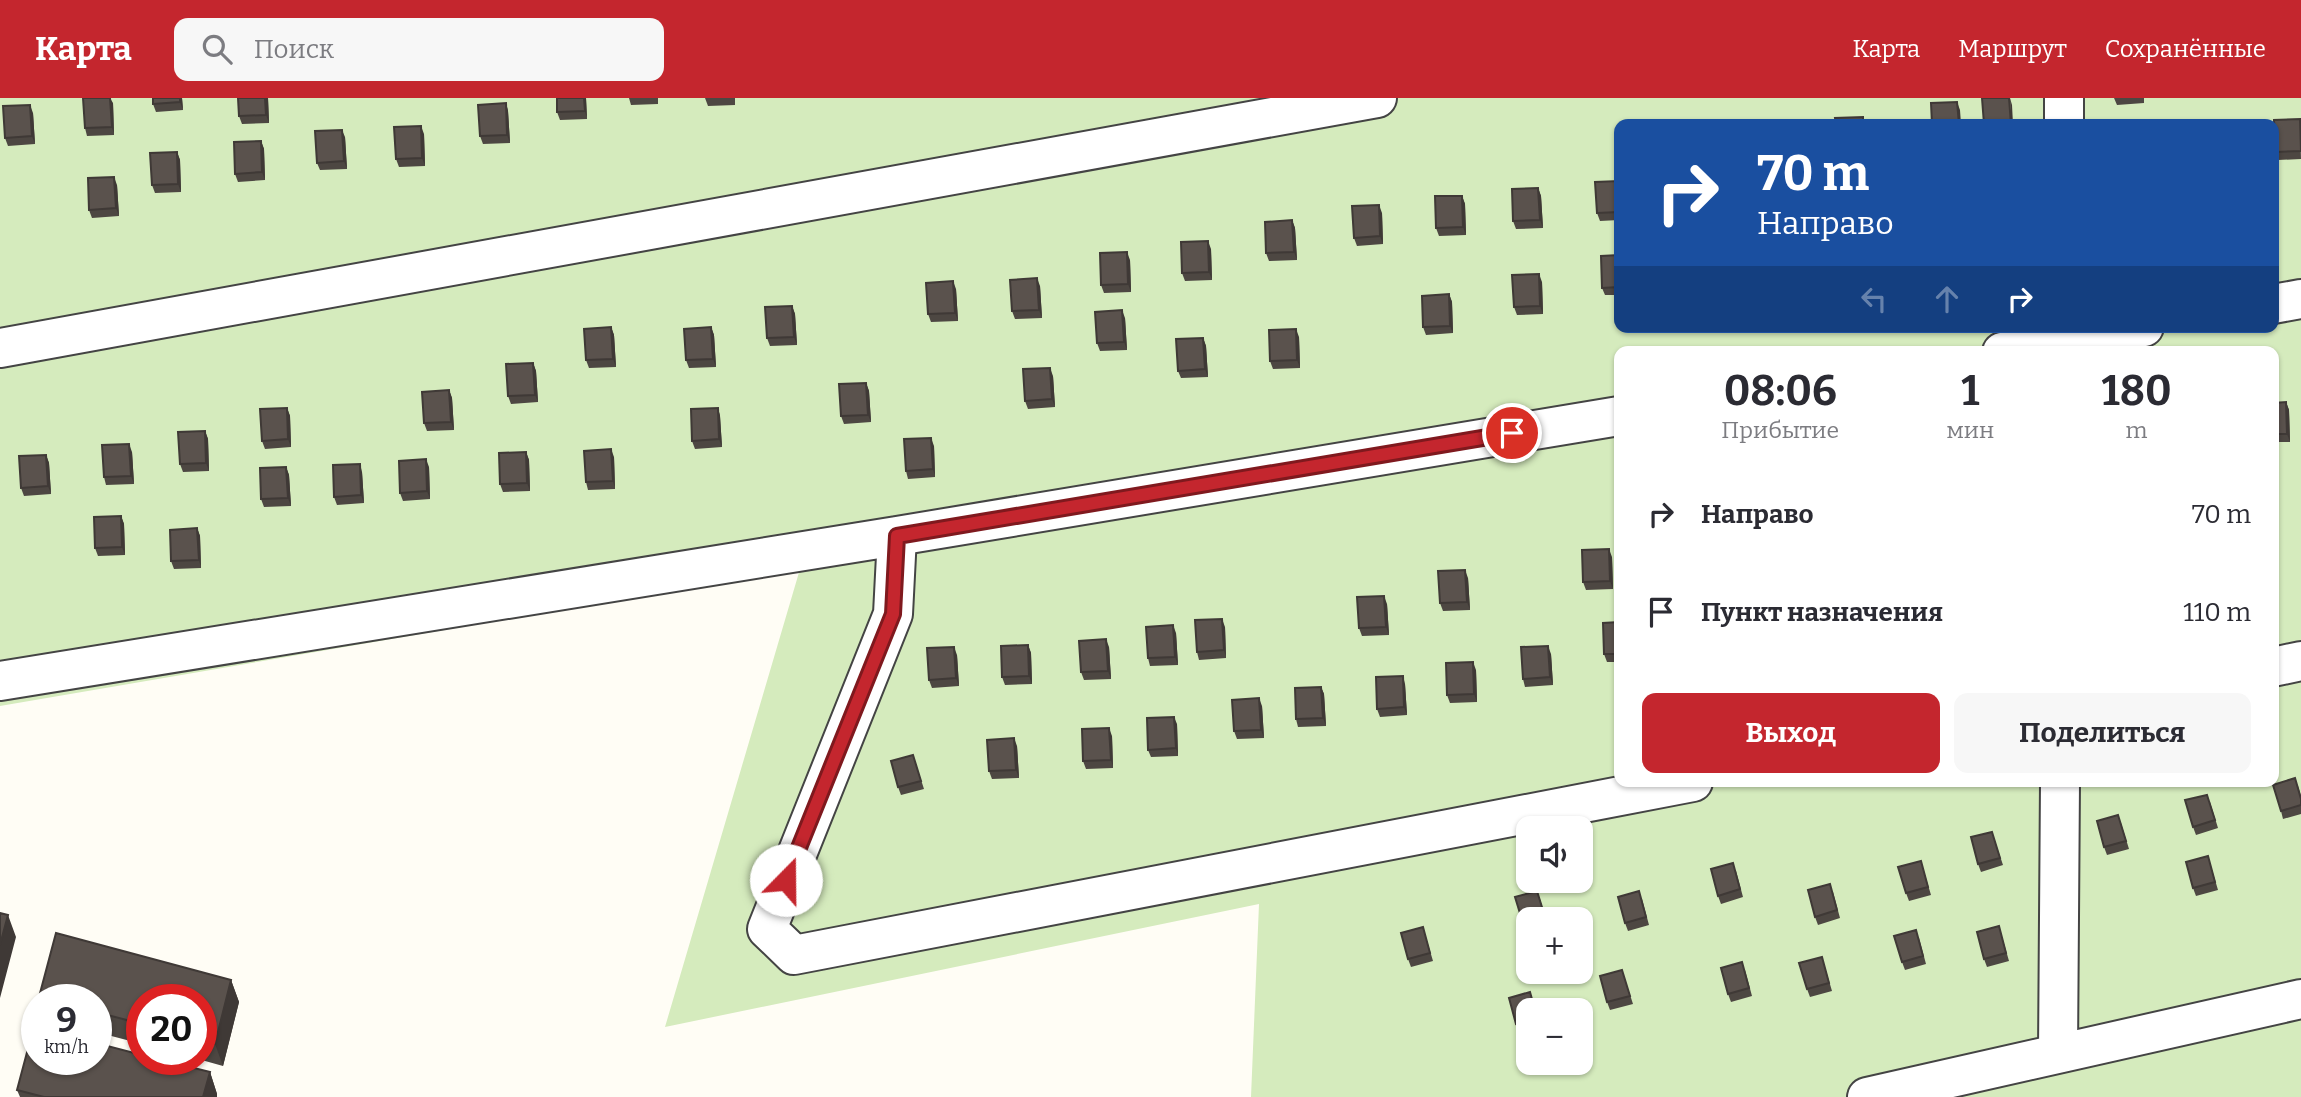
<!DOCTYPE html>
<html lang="ru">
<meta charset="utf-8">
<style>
:root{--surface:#fff;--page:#f7f7f7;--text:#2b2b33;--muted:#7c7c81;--accent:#c4262e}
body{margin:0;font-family:Bitter,serif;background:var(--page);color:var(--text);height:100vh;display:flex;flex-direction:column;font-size:26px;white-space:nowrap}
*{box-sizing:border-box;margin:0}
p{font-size:23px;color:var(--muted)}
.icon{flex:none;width:38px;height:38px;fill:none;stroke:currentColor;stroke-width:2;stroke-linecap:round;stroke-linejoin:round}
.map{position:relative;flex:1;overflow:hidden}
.details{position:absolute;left:1614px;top:248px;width:665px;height:441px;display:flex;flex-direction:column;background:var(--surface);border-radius:14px;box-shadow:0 2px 5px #0004}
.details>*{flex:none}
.hud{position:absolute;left:1614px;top:21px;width:665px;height:214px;border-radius:14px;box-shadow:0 2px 5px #0004;background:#1a4fa0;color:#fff;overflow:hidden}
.buttons{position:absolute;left:1516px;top:718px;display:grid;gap:14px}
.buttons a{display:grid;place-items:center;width:77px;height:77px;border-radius:14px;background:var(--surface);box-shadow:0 2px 5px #0004;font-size:35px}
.speed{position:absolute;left:21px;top:886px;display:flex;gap:14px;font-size:35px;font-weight:700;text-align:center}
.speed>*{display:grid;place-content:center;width:91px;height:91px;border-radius:50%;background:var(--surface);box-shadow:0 2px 5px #0004;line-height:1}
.speed small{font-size:18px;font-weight:400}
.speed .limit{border:10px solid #d22;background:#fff;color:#111}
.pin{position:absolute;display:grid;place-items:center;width:60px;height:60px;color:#fff;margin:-30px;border:4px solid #fff;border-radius:50%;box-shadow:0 2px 7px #0007}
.me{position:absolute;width:77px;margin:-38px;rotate:22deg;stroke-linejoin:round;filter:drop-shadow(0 0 5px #0008)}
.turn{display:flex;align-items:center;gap:24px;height:147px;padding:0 28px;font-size:32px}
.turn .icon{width:91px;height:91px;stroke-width:2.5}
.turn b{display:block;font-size:49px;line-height:60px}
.lanes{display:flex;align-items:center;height:66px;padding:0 28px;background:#0003;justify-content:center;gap:35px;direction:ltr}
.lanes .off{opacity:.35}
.eta{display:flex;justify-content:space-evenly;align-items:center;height:119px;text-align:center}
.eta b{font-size:42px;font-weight:700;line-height:49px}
.primary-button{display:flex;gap:14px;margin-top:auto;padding:14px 28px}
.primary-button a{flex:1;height:80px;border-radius:14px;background:var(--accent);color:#fff;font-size:28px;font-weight:700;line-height:80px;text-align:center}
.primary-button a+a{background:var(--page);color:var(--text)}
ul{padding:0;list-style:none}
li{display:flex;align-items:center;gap:21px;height:98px;padding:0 28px}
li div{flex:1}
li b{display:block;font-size:26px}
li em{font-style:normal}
header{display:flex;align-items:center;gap:42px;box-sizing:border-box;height:98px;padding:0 35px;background:var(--accent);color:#fff}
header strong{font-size:33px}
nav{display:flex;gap:38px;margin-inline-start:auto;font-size:24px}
.search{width:490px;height:63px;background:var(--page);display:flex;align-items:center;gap:18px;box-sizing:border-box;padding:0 24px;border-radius:14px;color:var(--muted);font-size:26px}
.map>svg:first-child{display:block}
.park{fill:#d5ebbd;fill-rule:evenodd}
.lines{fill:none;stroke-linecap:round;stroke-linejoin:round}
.minor-casing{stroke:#444;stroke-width:42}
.minor{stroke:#fff;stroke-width:38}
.wall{fill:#4d4742}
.shaded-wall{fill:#3f3936}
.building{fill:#5a524d;stroke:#3f3936;stroke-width:2}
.route-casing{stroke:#7f191e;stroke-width:18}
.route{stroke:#c4262e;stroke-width:12}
</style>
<header>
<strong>Карта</strong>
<div class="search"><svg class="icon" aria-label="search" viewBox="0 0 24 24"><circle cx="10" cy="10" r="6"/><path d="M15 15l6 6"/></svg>Поиск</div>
<nav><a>Карта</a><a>Маршрут</a><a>Сохранённые</a></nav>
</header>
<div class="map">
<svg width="2301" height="999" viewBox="0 0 2301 999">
<rect width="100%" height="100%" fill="#fffdf5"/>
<path class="park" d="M0,0H2301V999H1251L1259,806L665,929L800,471L0,608ZM1619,26H2273V229H1619ZM1619,254H2273V684H1619ZM1528,730H1580V782H1528ZM1528,821H1580V873H1528ZM1528,912H1580V964H1528Z"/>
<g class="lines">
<defs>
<path id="minor" d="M2064,26V0
M2273,206L2301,201
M0,250L1377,0
M2002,254L2144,229
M897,438L893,516L767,831L794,857L1693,684
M2273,569L2301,563
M0,583L897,438L1619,318
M2058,955L2060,684
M1867,999L2301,901"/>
</defs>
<use href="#minor" class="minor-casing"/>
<use href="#minor" class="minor"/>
</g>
<path class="wall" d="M182,0L183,12L156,14L153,6Z
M268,0L269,25L242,26L239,18Z
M557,0H586L587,21L560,22L557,14Z
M629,0H658V6L631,7Z
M705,0H735V7L708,8Z
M2114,0H2144V5L2117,7Z
M113,5L114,37L87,38L85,30Z
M506,5L508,13L510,45L483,46L480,38Z
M33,15L35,46L8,48L5,40Z
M2300,21L2301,61L2278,62L2275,54Z
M424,36L425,68L399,69L396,61Z
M345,39L347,71L320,72L317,65Z
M261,43L264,51L265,82L238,84L235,76Z
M177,54L180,62L181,94L155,95L152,87Z
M1619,83V122L1600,123L1597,115Z
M117,87L119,118L92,120L89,112Z
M1538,90L1541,98L1543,130L1516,131L1513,123Z
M1462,98L1465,106L1466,137L1439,138L1436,130Z
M1382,115L1383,146L1357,148L1354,140Z
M1292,122L1295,130L1297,162L1269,163L1266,155Z
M1211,151L1212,182L1185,183L1182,175Z
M1619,157V197H1605L1602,190Z
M1130,162L1131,194L1104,195L1101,187Z
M1542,184L1543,216L1517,217L1514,209Z
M1040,188L1042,220L1015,221L1012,213Z
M956,191L958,223L931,224L928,216Z
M1449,196L1452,204L1453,235L1426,237L1423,229Z
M792,208L795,216L797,247L770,248L767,240Z
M1125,220L1127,252L1100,253L1097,245Z
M611,229L614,237L616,269L589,270L586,262Z
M711,229L714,237L716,269L689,270L686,262Z
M1299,239L1300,270L1273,271L1270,263Z
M1203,240L1206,248L1208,279L1181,280L1178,273Z
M533,265L536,273L538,304L511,306L508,298Z
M1053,278L1055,309L1028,311L1025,303Z
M866,285L869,293L871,324L844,326L841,318Z
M449,292L452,300L454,332L427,333L424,325Z
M2286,304L2289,312L2290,344H2273V305Z
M287,310L290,318L291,349L265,351L262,343Z
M718,310L720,318L722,349L695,351L692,343Z
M205,333L208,341L209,373L183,374L180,366Z
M934,348L935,379L908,381L906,373Z
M132,354L134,386L106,387L104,379Z
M526,354L529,362L530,393L503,394L500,386Z
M46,357L49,365L51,396L24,398L21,390Z
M614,359L615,391L588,392L586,384Z
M286,369L289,377L291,408L264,409L261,401Z
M429,369L430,401L403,403L400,395Z
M362,374L364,405L337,407L334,399Z
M121,418L124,426L125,457L98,458L95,450Z
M197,430L200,438L201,470L174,471L171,463Z
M1612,459L1613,491L1586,492L1583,484Z
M1468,480L1470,512L1443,513L1440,505Z
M1387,506L1389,537L1362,538L1359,530Z
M1619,524V564H1607L1604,556Z
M1225,529L1226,560L1199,562L1197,554Z
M1176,535L1178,567L1150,568L1148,560Z
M1028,547L1031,555L1032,586L1005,587L1002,579Z
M1109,549L1111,581L1084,582L1081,574Z
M1551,556L1553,587L1525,589L1523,581Z
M957,557L959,588L932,590L929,582Z
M1476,572L1477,604L1450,605L1447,597Z
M1405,586L1407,617L1380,619L1377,611Z
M1321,589L1324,596L1326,628L1298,629L1296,621Z
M1262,608L1264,640L1237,641L1234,633Z
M1177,626L1178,658L1151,659L1148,652Z
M1112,638L1113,670L1086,671L1083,663Z
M1017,648L1019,680L992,681L989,673Z
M913,657L924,691L901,697L898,689Z
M2298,688L2301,698V716L2283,721L2281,713Z
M2210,704L2218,730L2196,737L2193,729Z
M2121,725L2129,751L2107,757L2104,749Z
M1992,734L2003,767L1981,774L1978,766Z
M2208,758L2218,792L2196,798L2193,790Z
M1921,763L1931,797L1909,803L1906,795Z
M1736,773L1743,799L1721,806L1718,798Z
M1833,794L1840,820L1818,827L1815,819Z
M1540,801L1546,821H1528V832L1526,833L1523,825Z
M1642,801L1649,827L1628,833L1625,825Z
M1999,828L2009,863L1987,869L1984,861Z
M1423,829L1433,863L1411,869L1408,861Z
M56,835L231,882L239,904L223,968L198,961H201V901H142V946L96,934V901H40L39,899Z
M1919,840L1926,866L1905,872L1902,864Z
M1822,859L1832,893L1810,899L1807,891Z
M1622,872L1633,906L1610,912L1607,904Z
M1745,872L1752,898L1731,904L1728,896Z
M1533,902L1528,912V932L1519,934L1516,926Z
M210,974L217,996V999H20L17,992Z"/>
<path class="shaded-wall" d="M110,0L113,5L114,37L112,29Z
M180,0H182L183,12L180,4Z
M265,0H268L269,25L266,17Z
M584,0H586L587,21L585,13Z
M2010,0L2012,7L2013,26H2011Z
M1957,4L1960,12L1961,26H1959Z
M506,5L508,13L510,45L507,37Z
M30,7L33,15L35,46L32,38Z
M421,28L424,36L425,68L422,60Z
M342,32L345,39L347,71L344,63Z
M261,43L264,51L265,82L262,74Z
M177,54L180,62L181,94L178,86Z
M114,79L117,87L119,118L116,110Z
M1538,90L1541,98L1543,130L1540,122Z
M1462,98L1465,106L1466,137L1463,129Z
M1379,107L1382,115L1383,146L1380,138Z
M1292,122L1295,130L1297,162L1294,154Z
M1208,143L1211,151L1212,182L1209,174Z
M1127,154L1130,162L1131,194L1128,186Z
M1539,176L1542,184L1543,216L1540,208Z
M1037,180L1040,188L1042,220L1039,212Z
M953,183L956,191L958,223L955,215Z
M1449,196L1452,204L1453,235L1450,228Z
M792,208L795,216L797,247L794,239Z
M1122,212L1125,220L1127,252L1124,244Z
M611,229L614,237L616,269L613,261Z
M711,229L714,237L716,269L713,261Z
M1296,231L1299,239L1300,270L1297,262Z
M1203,240L1206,248L1208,279L1205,271Z
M533,265L536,273L538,304L535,297Z
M1050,270L1053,278L1055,309L1052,301Z
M866,285L869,293L871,324L868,317Z
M449,292L452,300L454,332L451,324Z
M2286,304L2289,312L2290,344L2287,336Z
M287,310L290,318L291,349L288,341Z
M718,310L720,318L722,349L719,341Z
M205,333L208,341L209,373L206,365Z
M931,340L934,348L935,379L933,371Z
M129,346L132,354L134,386L131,378Z
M611,351L614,359L615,391L613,383Z
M526,354L529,362L530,393L527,385Z
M46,357L49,365L51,396L48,388Z
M426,361L429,369L430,401L427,393Z
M360,366L362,374L364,405L361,397Z
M286,369L289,377L291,408L288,400Z
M121,418L124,426L125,457L122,449Z
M197,430L200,438L201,470L199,462Z
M1609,451L1612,459L1613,491L1610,483Z
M1465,472L1468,480L1470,512L1467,504Z
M1384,498L1387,506L1389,537L1386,529Z
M1222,521L1225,529L1226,560L1224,552Z
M1173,527L1176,535L1178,567L1175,559Z
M1106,541L1109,549L1111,581L1108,573Z
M1028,547L1031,555L1032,586L1029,578Z
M1548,548L1551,556L1553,587L1550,579Z
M954,549L957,557L959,588L956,580Z
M1473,564L1476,572L1477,604L1474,596Z
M1403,578L1405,586L1407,617L1404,609Z
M1321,589L1324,596L1326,628L1323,620Z
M1259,600L1262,608L1264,640L1261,632Z
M1174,619L1177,626L1178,658L1176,650Z
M1109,630L1112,638L1113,670L1111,662Z
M1014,640L1017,648L1019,680L1016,672Z
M8,817L16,839L0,900V847Z
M231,882L239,904L223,968L215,946Z
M210,974L217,996V999H203Z"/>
<path class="building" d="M83,0H110L112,29L85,30Z
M153,0H180V4L153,6Z
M238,0H265L266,17L239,18Z
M557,0H584L585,13L557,14Z
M1982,0H2009L2011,26H1984Z
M1957,4L1959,26H1932L1931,5Z
M506,5L507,37L480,38L478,7Z
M30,7L32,38L5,40L3,8Z
M1863,19V26H1836L1835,20Z
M2300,21L2301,53L2275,54L2274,22Z
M421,28L422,60L396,61L394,29Z
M342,32L344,63L317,65L315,33Z
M261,43L262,74L235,76L234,44Z
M177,54L178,86L152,87L150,55Z
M114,79L116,110L89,112L88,80Z
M1619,83V114L1597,115L1595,84Z
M1538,90L1540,122L1513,123L1512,91Z
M1435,98H1462L1463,129L1436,130Z
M1379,107L1380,138L1354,140L1352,108Z
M1292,122L1294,154L1266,155L1265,124Z
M1208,143L1209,174L1182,175L1181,144Z
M1127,154L1128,186L1101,187L1100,155Z
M1619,157V189L1602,190L1601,158Z
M1539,176L1540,208L1514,209L1512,177Z
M1037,180L1039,212L1012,213L1010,182Z
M953,183L955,215L928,216L926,185Z
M1449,196L1450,228L1423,229L1422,198Z
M792,208L794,239L767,240L765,209Z
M1122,212L1124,244L1097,245L1095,214Z
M611,229L613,261L586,262L584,231Z
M711,229L713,261L686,262L684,231Z
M1296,231L1297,262L1270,263L1269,232Z
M1203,240L1205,271L1178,273L1176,241Z
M533,265L535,297L508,298L506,266Z
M1050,270L1052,301L1025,303L1023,271Z
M866,285L868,317L841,318L839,286Z
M449,292L451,324L424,325L422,294Z
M2286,304L2287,336H2273V305Z
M287,310L288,341L262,343L260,311Z
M718,310L719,341L692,343L691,311Z
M205,333L206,365L180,366L178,334Z
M931,340L933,371L906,373L904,341Z
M129,346L131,378L104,379L102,347Z
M611,351L613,383L586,384L584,353Z
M526,354L527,385L500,386L499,355Z
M46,357L48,388L21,390L19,358Z
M426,361L427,393L400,395L399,363Z
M360,366L361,397L334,399L333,367Z
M286,369L288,400L261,401L260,370Z
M121,418L122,449L95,450L94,419Z
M197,430L199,462L171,463L170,432Z
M1609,451L1610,483L1583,484L1582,452Z
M1465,472L1467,504L1440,505L1438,473Z
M1384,498L1386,529L1359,530L1357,499Z
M1222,521L1224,552L1197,554L1195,522Z
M1619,524V556H1604L1603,525Z
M1173,527L1175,559L1148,560L1146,529Z
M1106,541L1108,573L1081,574L1079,543Z
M1028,547L1029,578L1002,579L1001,548Z
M1548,548L1550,579L1523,581L1521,549Z
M954,549L956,580L929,582L927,550Z
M1473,564L1474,596L1447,597L1446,565Z
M1403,578L1404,609L1377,611L1376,579Z
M1321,589L1323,620L1296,621L1295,590Z
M1259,600L1261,632L1234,633L1232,602Z
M1174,619L1176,650L1148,652L1147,620Z
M1109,630L1111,662L1083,663L1082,631Z
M1014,640L1016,672L989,673L987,642Z
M913,657L921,683L898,689L891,663Z
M2295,680L2301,701V707L2281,713L2273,687Z
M2207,697L2215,722L2193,729L2185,702Z
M2118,717L2126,743L2104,749L2097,723Z
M1992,734L2000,760L1978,766L1971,739Z
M2208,758L2215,784L2193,790L2186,764Z
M1921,763L1928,789L1906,795L1898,769Z
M1733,765L1740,791L1718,798L1711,771Z
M1830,786L1837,812L1815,819L1808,792Z
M1537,793L1545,819L1537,821H1528V824L1523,825L1515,799Z
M1639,793L1646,819L1625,825L1618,799Z
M0,815L8,817L0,847Z
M1999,828L2006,855L1984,861L1977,834Z
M1423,829L1430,855L1408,861L1401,835Z
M1916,832L1923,858L1902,864L1894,838Z
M56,835L231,882L215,946L201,942V901H142V926L96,914V901H48L39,899Z
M1822,859L1829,885L1807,891L1799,865Z
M1742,864L1749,890L1728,896L1721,870Z
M1622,872L1630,898L1607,904L1600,878Z
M1530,894L1535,912H1528V923L1516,926L1509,900Z
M34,928L37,929V961H96V945L142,957V961H158L210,974L203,999H44L17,992Z"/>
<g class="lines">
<defs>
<path id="route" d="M786,782L893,516L897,438L1512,335"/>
</defs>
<use href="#route" class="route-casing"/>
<use href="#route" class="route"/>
</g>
</svg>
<div class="buttons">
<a><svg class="icon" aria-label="sound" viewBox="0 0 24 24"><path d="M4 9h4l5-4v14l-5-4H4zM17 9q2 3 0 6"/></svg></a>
<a>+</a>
<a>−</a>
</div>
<div class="speed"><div>9<small>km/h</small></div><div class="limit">20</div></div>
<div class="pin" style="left:1512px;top:335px;background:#d93025"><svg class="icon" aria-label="arrive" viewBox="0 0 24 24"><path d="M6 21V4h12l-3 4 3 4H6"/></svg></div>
<svg class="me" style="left:786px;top:782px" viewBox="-20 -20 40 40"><circle r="19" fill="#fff"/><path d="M0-13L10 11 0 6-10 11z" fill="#c4262e"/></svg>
<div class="hud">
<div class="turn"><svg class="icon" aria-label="right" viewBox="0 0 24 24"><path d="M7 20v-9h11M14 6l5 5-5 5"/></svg><div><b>70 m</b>Направо</div></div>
<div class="lanes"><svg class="icon off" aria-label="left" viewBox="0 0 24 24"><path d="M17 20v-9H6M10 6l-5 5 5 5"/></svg><svg class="icon off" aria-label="ahead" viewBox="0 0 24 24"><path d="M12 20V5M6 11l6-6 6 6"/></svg><svg class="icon" aria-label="right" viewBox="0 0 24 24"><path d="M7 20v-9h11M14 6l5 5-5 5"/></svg></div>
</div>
<section class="details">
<div class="eta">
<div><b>08:06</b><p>Прибытие</p></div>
<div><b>1</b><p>мин</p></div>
<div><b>180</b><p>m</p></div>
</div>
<ul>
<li><svg class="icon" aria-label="right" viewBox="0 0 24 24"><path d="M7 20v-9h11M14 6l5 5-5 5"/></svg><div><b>Направо</b></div><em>70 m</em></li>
<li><svg class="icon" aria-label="arrive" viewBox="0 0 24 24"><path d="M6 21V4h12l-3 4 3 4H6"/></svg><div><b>Пункт назначения</b></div><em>110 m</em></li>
</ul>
<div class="primary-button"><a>Выход</a><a>Поделиться</a></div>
</section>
</div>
